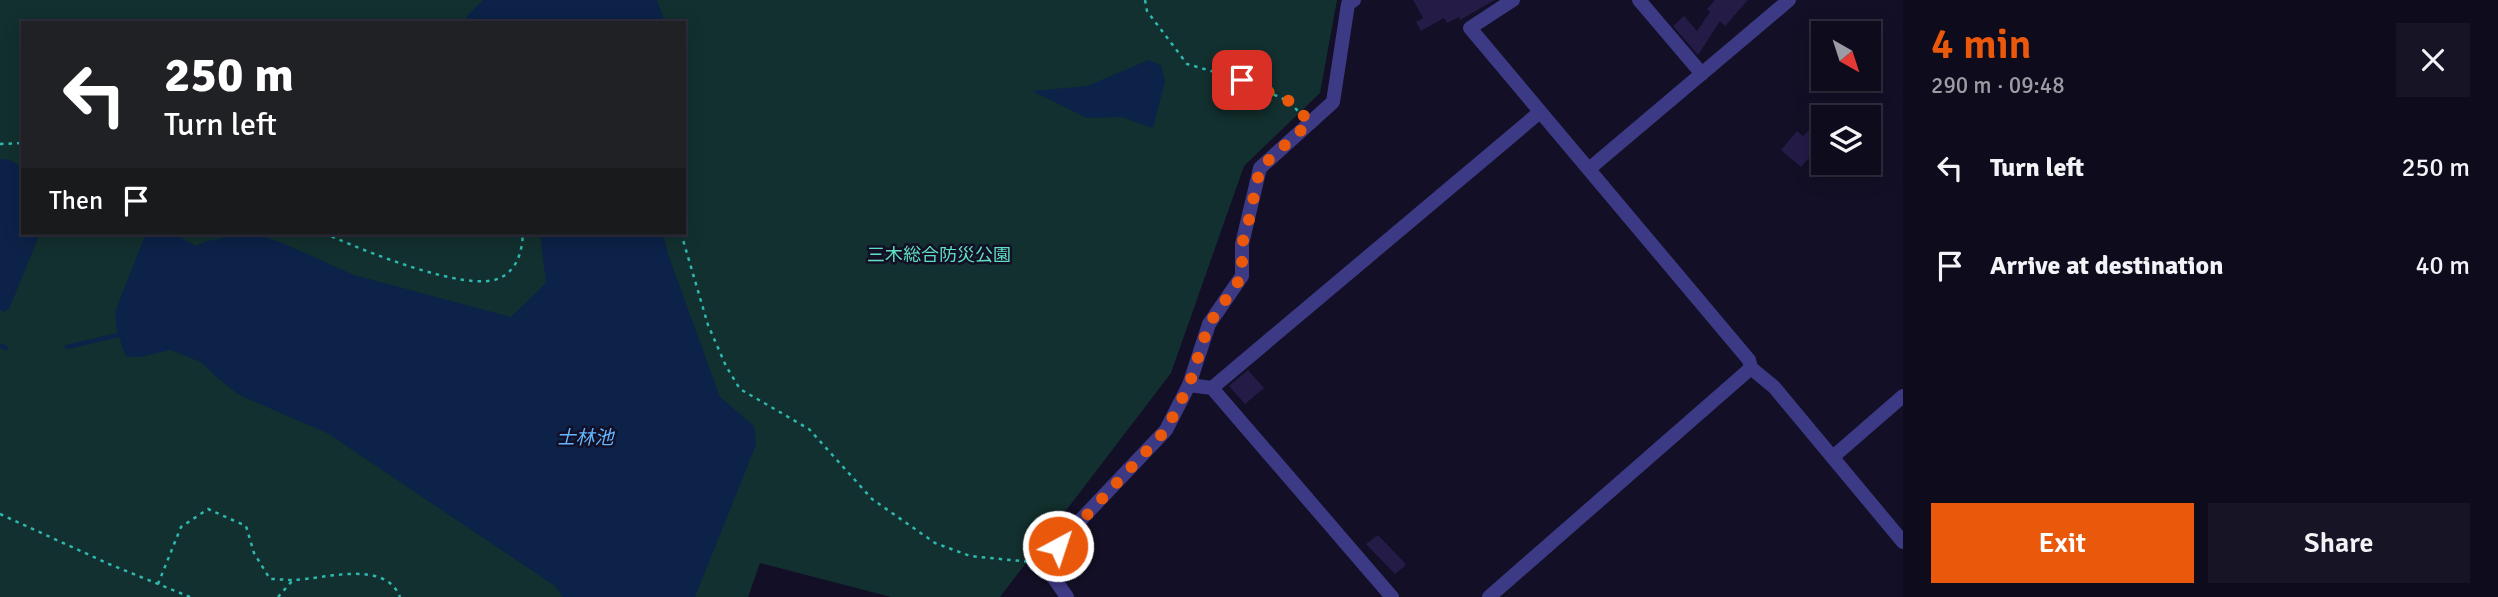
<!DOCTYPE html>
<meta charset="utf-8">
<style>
:root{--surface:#0e0b1c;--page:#171425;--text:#f1f3f6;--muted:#9b9ba3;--line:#2e2b3b;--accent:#ea580c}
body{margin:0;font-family:Signika,"Noto Sans JP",sans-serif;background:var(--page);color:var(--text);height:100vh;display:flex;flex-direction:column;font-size:26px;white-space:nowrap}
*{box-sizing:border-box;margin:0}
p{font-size:23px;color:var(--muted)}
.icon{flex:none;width:38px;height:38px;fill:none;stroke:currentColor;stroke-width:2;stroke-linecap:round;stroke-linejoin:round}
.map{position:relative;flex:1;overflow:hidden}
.side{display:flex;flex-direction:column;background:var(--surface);width:595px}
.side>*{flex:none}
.guide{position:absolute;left:21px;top:21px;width:665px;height:214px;border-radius:0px;box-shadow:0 4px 18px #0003,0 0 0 2px var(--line);background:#202124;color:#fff;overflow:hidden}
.needle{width:46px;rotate:141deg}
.fabs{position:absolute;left:1811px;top:21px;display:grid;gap:14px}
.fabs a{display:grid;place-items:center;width:70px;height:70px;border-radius:0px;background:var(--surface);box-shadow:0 4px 18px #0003,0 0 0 2px var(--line);font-size:35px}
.pin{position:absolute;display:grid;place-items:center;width:60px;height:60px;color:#fff;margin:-30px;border-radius:14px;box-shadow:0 4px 10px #0006}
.me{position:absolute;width:77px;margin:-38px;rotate:40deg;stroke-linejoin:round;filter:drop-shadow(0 0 5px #0008)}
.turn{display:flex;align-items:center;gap:24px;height:147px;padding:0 28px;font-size:32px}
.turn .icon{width:91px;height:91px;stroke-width:2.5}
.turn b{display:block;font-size:49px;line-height:60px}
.then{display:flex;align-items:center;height:66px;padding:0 28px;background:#0003;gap:14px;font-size:26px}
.round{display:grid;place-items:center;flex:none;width:74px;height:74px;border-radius:0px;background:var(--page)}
.overview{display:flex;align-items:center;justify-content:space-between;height:119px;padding:0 28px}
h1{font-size:42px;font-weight:600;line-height:52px;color:var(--accent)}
.action{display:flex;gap:14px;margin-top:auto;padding:14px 28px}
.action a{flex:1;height:80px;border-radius:0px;background:var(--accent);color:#fff;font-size:28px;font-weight:600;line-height:80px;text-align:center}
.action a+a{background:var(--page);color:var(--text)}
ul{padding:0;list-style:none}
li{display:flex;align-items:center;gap:21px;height:98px;padding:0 28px}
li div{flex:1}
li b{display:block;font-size:26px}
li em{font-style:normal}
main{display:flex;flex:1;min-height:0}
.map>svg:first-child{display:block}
.green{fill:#12302f;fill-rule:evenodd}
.water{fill:#0c2248}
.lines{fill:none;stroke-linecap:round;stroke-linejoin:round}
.stream{stroke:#0c2248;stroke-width:4.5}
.building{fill:#241b47}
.path{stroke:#2fb8b0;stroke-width:2.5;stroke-dasharray:3.5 5;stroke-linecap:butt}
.minor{stroke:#3d3a85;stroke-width:14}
.route{stroke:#ea580c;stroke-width:12;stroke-dasharray:0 21.6}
.labels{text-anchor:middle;stroke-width:5;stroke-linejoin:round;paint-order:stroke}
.park-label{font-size:18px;fill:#5fe0c0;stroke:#130f26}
.water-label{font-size:19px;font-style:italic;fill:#62b6ff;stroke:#130f26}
</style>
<main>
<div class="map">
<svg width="1903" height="597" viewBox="0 0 1903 597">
<rect width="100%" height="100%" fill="#130f26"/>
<path class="green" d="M0,0H1337L1320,93L1244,166L1171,373L1000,597H891L760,563L748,597H0ZM23,23H684V233H23Z"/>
<path class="water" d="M483,0H657L665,23L467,21V16Z
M1149,60L1161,65L1165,81L1153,128L1121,117L1087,118L1032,91L1087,86Z
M0,159L10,160L23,168V233H40L9,309L4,312L0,310Z
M146,233H172L196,246L207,241L251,233L280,242L354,275L511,317L546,283L540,233H663L668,254L720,397L754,426L756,445L695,597H563L555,586L327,433L239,395L215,376L201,362L171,350L139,357H126L117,331L115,312Z"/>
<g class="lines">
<path class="stream" d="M0,346L6,348
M67,347L118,335"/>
</g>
<path class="building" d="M1413,0H1495L1460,20L1459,17L1447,23L1444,18L1421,31L1416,22L1423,18Z
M1715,0H1748L1725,26L1720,21L1698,55L1673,26L1684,16L1697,31L1710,12L1707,9Z
M1824,122V142L1801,167L1781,150L1797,131L1803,136L1812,127L1817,130Z
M1248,370L1264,388L1245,404L1229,386Z
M1378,535L1404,562L1406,565L1395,574L1366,544Z"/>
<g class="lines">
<path class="path" d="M1145,0L1147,11L1187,64L1242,80L1288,101L1300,113
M0,144L23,143
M324,233C357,248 467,294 500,278C518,269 522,251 523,233
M681,233L708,325L726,366L740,389L809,429L872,499L935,543L970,556L1031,562
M0,514L109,564L190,597
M158,584L181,527L208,509L246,526L254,553L270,579C278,579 285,580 293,580C324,579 385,559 400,597
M278,597L293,580"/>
<path class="minor" d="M1513,0L1470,28L1749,360L1751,368L1774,387L1903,542
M1639,0L1702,74
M1589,169L1789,0
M1189,385L1212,388L1392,597
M1212,388L1540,112
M1834,456L1903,396
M1067,597L1044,564L1072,529L1166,430L1189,385L1209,324L1242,276V244L1260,168L1333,102L1348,4L1354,0
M1489,597L1751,368"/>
</g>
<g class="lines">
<path class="route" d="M1058,546L1166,430L1189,385L1209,324L1242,276V244L1248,224L1260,168L1310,122L1289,101L1242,80"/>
</g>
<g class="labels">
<g class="park-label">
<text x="939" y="261">三木総合防災公園</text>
</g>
<g class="water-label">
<text x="585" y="444">士林池</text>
</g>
</g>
</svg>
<div class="fabs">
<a><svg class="needle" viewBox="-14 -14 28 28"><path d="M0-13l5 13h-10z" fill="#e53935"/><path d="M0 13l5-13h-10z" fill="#9b9ba3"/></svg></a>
<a><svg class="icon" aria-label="layers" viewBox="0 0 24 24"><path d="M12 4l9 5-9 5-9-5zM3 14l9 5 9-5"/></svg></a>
</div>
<div class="pin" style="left:1242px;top:80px;background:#d93025"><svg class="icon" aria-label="arrive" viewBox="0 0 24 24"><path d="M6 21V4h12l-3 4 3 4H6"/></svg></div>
<svg class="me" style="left:1058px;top:546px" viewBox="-20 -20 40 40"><circle r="17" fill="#ea580c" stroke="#fff" stroke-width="3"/><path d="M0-11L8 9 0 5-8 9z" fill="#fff"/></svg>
<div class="guide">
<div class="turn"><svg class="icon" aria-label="left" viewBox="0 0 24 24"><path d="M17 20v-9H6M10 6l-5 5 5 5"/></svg><div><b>250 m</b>Turn left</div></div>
<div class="then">Then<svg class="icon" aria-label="arrive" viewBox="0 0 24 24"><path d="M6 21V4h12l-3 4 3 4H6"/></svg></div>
</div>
</div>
<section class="side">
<div class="overview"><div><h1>4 min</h1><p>290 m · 09:48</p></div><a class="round"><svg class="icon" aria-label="close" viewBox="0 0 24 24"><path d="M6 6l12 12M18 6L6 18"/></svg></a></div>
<ul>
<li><svg class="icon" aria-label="left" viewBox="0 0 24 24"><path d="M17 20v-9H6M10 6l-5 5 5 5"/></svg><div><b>Turn left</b></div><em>250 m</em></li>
<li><svg class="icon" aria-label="arrive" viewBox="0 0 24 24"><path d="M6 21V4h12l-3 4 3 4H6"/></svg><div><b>Arrive at destination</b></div><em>40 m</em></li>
</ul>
<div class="action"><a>Exit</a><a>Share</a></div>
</section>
</main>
